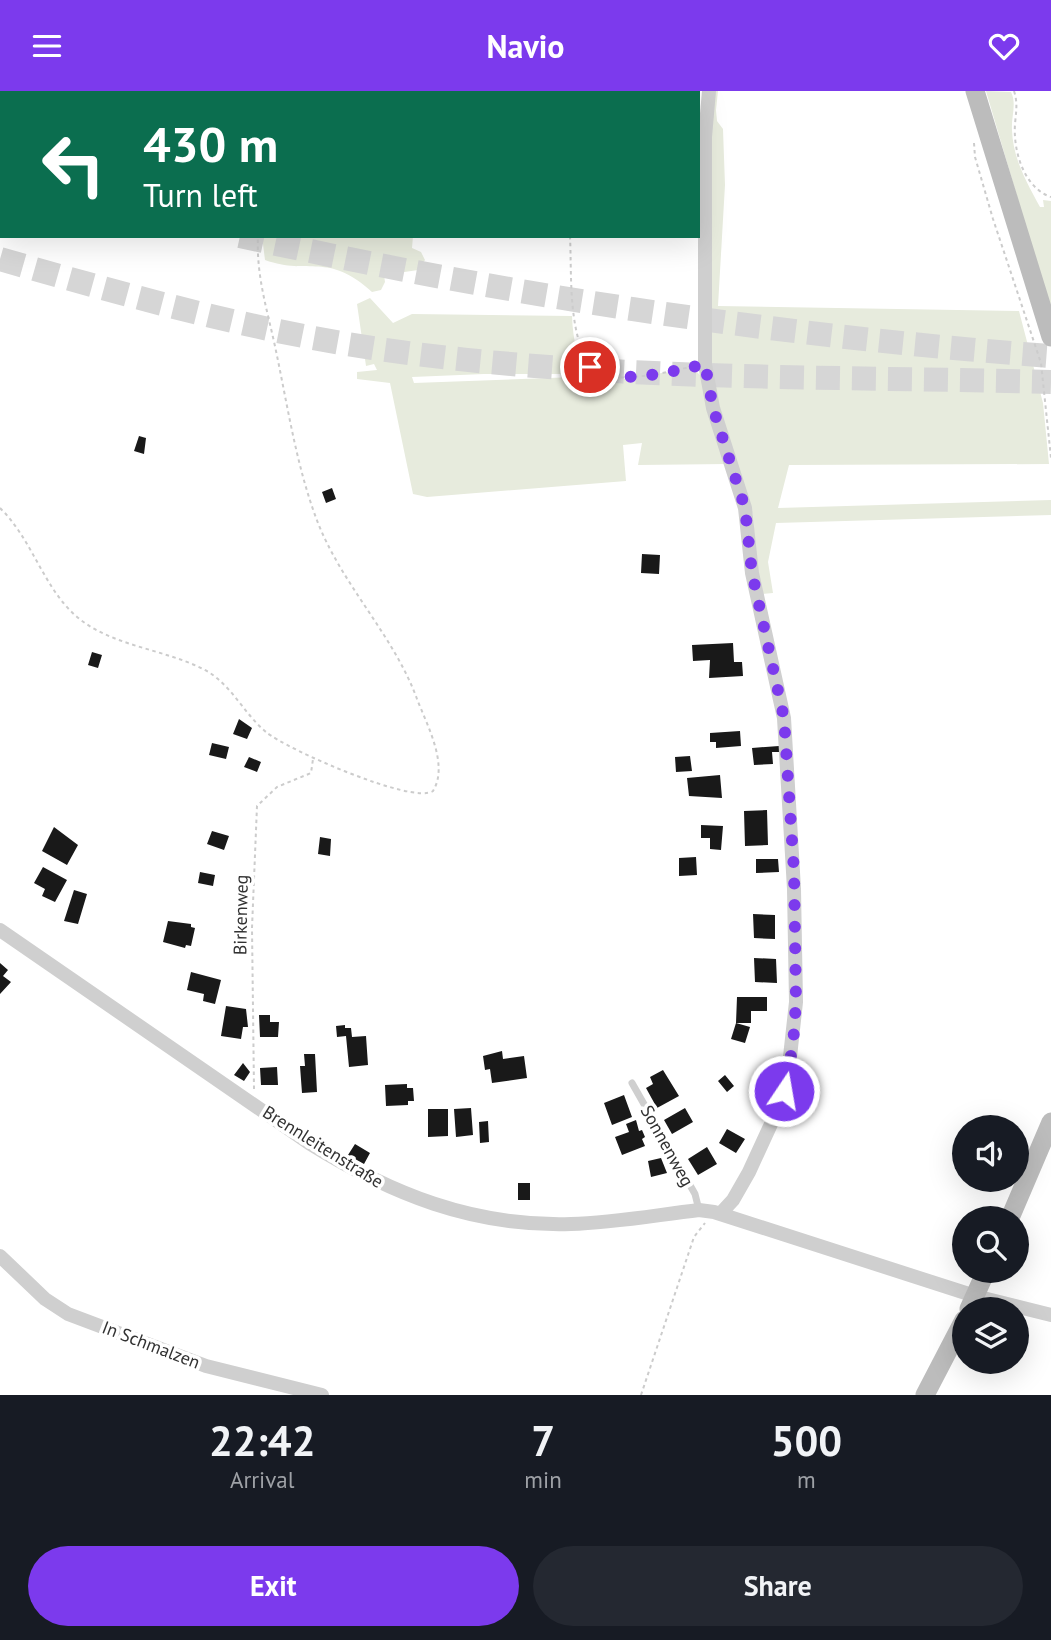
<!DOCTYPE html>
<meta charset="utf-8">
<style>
:root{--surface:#171b24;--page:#242831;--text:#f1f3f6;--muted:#9ea1a6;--accent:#7c3aed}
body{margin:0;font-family:"PT Sans",sans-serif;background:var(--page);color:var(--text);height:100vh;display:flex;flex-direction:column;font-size:26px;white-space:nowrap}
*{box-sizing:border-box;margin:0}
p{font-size:23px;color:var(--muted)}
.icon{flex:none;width:38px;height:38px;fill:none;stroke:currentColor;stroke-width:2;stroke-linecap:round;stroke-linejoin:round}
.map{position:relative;height:1304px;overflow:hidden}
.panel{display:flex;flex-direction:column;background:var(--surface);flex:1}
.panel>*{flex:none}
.top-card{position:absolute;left:0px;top:0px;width:700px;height:147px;box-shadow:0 7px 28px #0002;background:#0b6e4f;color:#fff;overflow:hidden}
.controls{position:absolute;left:952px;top:1024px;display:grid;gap:14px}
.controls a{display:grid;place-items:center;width:77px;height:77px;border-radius:50%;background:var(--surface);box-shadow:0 7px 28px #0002;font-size:35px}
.pin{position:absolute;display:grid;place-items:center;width:60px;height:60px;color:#fff;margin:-30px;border:4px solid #fff;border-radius:50%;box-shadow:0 2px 7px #0007}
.me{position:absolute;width:77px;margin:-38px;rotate:12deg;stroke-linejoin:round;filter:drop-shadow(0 0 5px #0008)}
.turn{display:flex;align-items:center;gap:24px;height:147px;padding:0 28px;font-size:32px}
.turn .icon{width:91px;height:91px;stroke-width:2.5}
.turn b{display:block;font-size:49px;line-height:60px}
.eta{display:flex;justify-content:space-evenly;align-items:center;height:119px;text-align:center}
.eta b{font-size:42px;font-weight:700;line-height:49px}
.button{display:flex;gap:14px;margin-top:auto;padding:14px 28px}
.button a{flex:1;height:80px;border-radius:42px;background:var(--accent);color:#fff;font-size:28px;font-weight:700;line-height:80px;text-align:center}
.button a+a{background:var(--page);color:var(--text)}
header{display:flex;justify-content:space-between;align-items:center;height:91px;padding:0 28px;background:var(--accent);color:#fff;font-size:32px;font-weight:700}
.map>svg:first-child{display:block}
.green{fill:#e7ebdd;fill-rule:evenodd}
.building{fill:#191919}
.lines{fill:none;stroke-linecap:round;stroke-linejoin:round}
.highway-tunnel{stroke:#d6d6d6;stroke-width:24;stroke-dasharray:24 12;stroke-linecap:butt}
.path{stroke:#ccc;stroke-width:2;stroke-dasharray:3.5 3.5;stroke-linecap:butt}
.lane{stroke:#cfcfcf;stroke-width:7}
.street{stroke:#cfcfcf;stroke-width:14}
.secondary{stroke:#bcbcbc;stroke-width:19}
.route{stroke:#7c3aed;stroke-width:12;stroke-dasharray:0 21.6}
.labels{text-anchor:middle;stroke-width:7;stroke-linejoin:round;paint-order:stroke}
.street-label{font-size:18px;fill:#323232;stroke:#fff}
</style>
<header><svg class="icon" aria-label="menu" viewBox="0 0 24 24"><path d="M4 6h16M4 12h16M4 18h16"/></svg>Navio<svg class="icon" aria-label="heart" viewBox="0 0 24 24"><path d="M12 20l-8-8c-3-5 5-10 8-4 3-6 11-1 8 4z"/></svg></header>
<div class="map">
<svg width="1051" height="1304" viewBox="0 0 1051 1304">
<rect width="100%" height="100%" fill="#fff"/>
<path class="green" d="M712,0H718L716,19L717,30L723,38L725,94L718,215L1019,220L1043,312L1049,373L789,374L778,417L1051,409V424L776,432L768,471L773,502L762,503L757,484L753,424L724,340L710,277Z
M986,0L1011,1C1017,13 1011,26 1012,39C1013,68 1027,92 1040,116H1044L1043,109L1051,110V221Z
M262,145H413L412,157L421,161L425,169L418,179L384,184L385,191L381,199L372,201C327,160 310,185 265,169Z
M370,207L393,232L412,223L572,225C576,326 636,275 696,280L701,285L727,373L638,374L642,352L623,354L626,390L427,406L413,403L390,292L357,288V281L377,279L374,273L366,275L357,213ZM484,283H572L576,286L414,292L412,286Z"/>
<path class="building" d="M139,345L146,347L144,363L134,360Z
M332,397L336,408L326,412L322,401Z
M642,463L660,464L659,483L641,482Z
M733,552L734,571H742L743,585L709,587L710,569L693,570L692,554Z
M92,561L102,564L98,577L88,574Z
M239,628L252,637L247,648L233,643Z
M740,640L741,655L716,657V651H710V642Z
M212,652L229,656L226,668L209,664Z
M779,655V661H772L773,673L754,674L752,657Z
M690,665L692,680L676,681L675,666Z
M249,666L261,671L257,681L244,676Z
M720,684L722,707L689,705L687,687Z
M767,719L768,754L745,755L744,720Z
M701,734L723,735L721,759L710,758V747H701Z
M54,736L78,754L67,774L42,760Z
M212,740L229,745L224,759L207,753Z
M320,746L331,748L330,765L318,763Z
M696,766L697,784L679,785V767Z
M756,768H778L779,781L756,782Z
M43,776L67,789L55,811L42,805L45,798L34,792Z
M200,781L215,784L213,795L198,792Z
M74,799L87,803L78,833L64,830Z
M753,823L775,824V848L754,847Z
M168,830L191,833V836L195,837L191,855L186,854L185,857L163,851Z
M754,867L776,868L777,892L755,891Z
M0,872L8,879L3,885L11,891L0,903Z
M191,881L221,889L215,913L203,910L204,903L187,899Z
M737,906H767V920H751V932H736Z
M226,915L246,918L248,936H243L241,948L221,945Z
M259,924H270V931H279L278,946H260Z
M736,932L750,936L745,952L731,948Z
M345,934V937H351L352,946L366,945L368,974L349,976L346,945L337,946L336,935Z
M502,960L503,968L524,965L527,987L492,992L490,978L485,979L483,965Z
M304,963H315L317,1001L302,1002L300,975H305Z
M243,972L250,981L244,990L234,984Z
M277,976L278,994H261L260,977Z
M663,979L679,1005L657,1017L646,997L653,993L650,986Z
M725,984L734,995L727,1001L718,990Z
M407,993V997H413L414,1010H408V1014L386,1015L385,994Z
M624,1004L632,1026L612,1034L604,1012Z
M471,1017L473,1044L456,1046L454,1018Z
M685,1017L693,1031L672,1043L664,1029Z
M428,1018H448V1045L428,1046Z
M636,1029L639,1040L642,1039L645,1046L642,1048L645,1055L622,1064L615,1046L629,1041L626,1033Z
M488,1030L489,1051L480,1052L479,1031Z
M727,1038L745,1048L736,1062L719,1052Z
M355,1053L370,1062L364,1073L348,1064Z
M707,1056L717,1073L698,1084L688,1068Z
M661,1067L667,1082L651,1086L648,1070Z
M518,1092H530V1109H518Z"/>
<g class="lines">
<path class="highway-tunnel" d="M0,77L2,78
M240,145C508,204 777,245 1051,265
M0,168C125,204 250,239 379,258C601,290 827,285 1051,291"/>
<path class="path" d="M300,0V2
M1014,0C1018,12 1016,21 1015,33C1013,60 1024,97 1051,106
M974,52L975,66L993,128L1041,272L1051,367
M570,145C572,187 567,248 595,282C617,293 670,281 694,275
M0,417C32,448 43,496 76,525C110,555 164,558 203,578C231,592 243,622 266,641C286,658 413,714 433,700C449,674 427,634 417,608C394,545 343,495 318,432C297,378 288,317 276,260C268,221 256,186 258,145
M254,998L252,837L257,715L277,696L311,682L313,668
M641,1304L694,1146L705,1132"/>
<path class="lane" d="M632,992L695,1103L699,1119"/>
<path class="street" d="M709,0L705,46V273L713,317L745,417L752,482L784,627L794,798L796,911L788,984L777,1020L749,1081L733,1109L721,1122
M49,2L50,0
M0,100L2,97
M0,839L309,1052C391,1103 473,1136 571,1133C613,1132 656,1124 699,1119L714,1121L975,1205L1051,1224
M0,1165L45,1208L68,1223L206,1275L322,1304"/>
<path class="secondary" d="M975,0L1051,246
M1010,1127L1051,1031
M969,1218L986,1180
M925,1304L964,1229"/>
</g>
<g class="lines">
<path class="route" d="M590,276C607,297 680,279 705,273L713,317L745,417L752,482L784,627L794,780L796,911L793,954L784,1000"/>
</g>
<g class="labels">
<g class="street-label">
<text transform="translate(241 824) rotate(-89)" y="6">Birkenweg</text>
<text transform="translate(667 1055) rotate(61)" y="6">Sonnenweg</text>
<text transform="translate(323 1056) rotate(32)" y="6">Brennleitenstraße</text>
<text transform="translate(151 1254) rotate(21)" y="6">In Schmalzen</text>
</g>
</g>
</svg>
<div class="controls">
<a><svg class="icon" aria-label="sound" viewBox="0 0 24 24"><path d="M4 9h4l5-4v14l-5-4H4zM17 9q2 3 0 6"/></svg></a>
<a><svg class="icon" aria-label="search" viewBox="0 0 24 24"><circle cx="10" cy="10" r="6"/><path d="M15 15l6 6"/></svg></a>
<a><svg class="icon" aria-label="layers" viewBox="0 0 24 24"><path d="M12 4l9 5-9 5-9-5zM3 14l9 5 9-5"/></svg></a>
</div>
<div class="pin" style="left:590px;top:276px;background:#d93025"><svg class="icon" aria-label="arrive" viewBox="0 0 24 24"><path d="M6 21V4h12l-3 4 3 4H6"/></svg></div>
<svg class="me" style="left:784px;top:1000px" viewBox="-20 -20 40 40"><circle r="17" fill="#7c3aed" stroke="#fff" stroke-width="3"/><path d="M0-11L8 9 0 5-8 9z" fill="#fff"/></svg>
<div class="top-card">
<div class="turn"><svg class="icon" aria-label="left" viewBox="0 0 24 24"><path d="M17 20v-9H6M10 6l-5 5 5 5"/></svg><div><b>430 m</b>Turn left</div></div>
</div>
</div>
<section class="panel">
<div class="eta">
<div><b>22:42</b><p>Arrival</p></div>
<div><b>7</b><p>min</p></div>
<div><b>500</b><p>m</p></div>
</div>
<div class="button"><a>Exit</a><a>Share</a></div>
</section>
